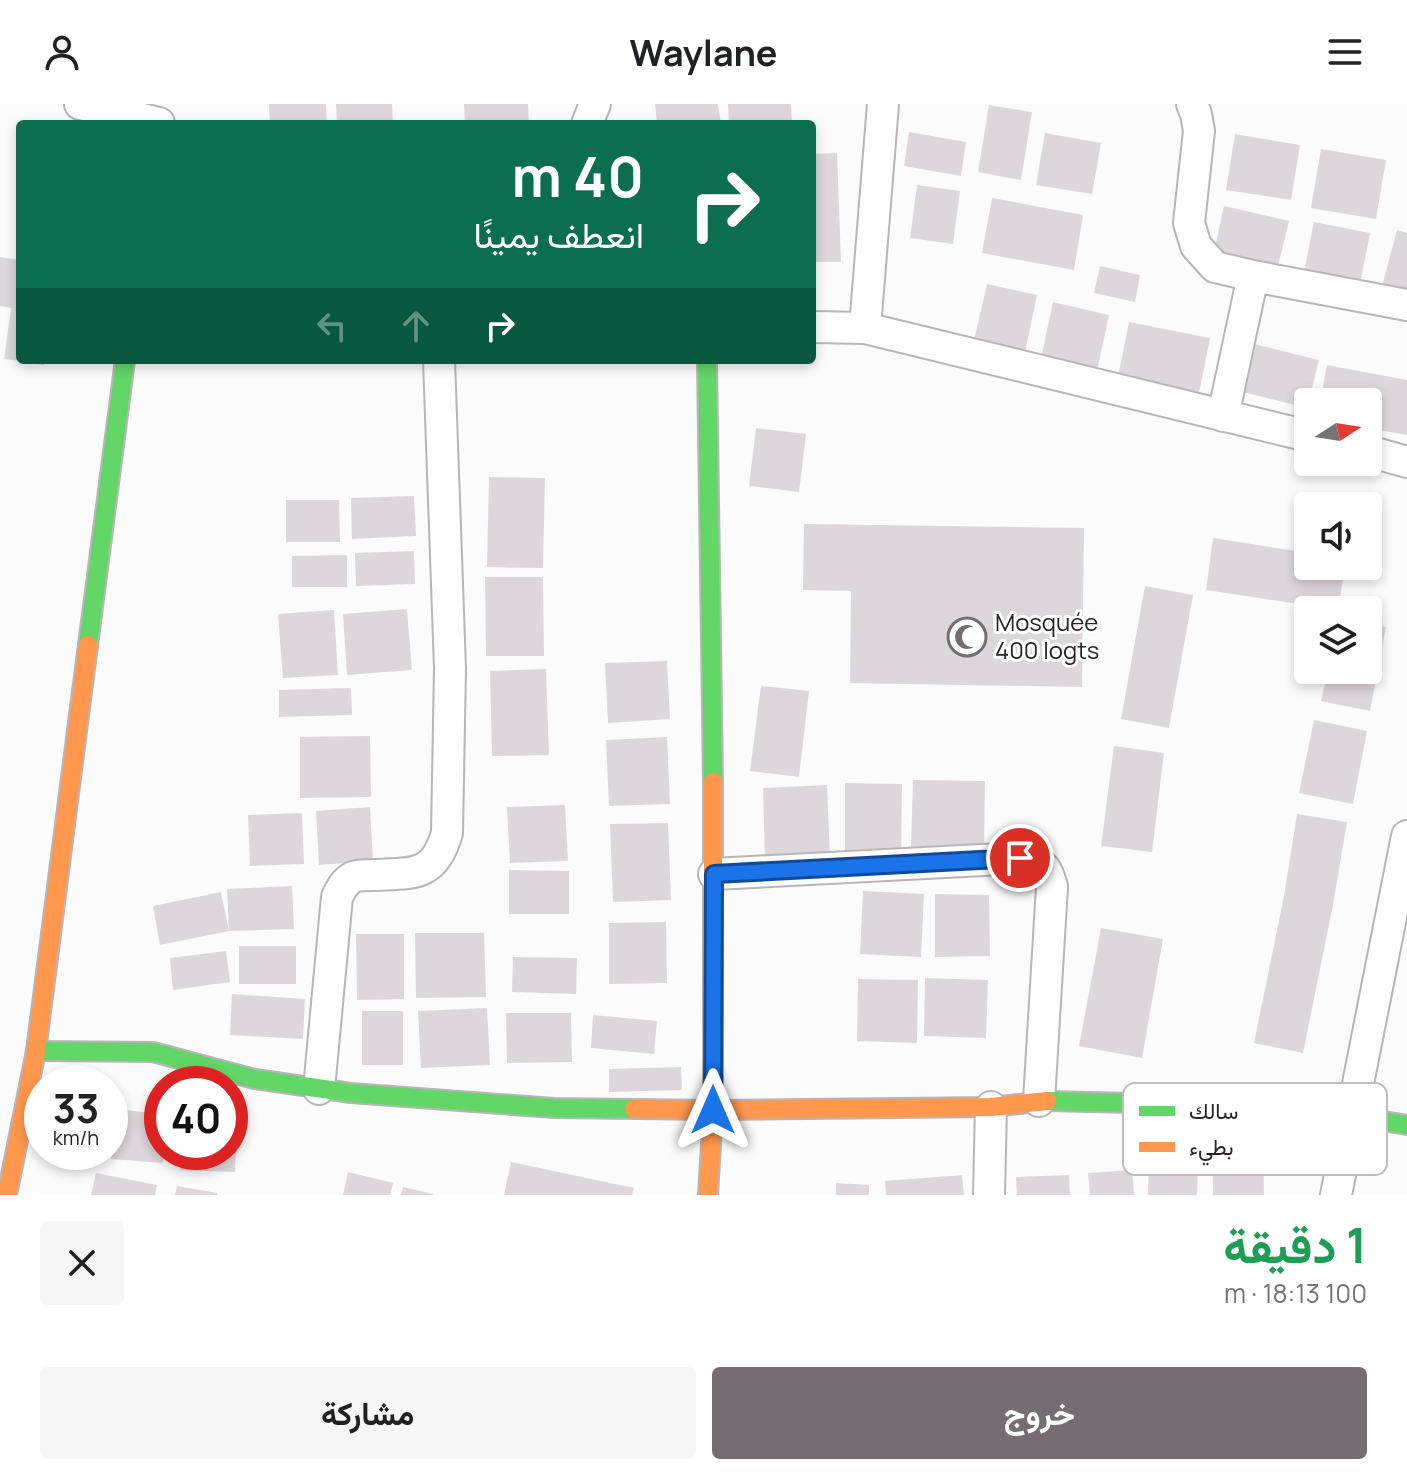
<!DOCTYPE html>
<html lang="ar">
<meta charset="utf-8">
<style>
:root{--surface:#fff;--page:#f6f6f6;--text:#202124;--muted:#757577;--accent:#756d72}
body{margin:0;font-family:Manrope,Vazirmatn,sans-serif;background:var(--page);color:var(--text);direction:rtl;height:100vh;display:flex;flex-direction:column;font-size:30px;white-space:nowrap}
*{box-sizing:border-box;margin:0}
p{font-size:26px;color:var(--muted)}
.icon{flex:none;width:44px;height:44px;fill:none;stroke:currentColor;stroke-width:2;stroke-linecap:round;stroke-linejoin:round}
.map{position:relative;height:1091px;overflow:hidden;direction:ltr}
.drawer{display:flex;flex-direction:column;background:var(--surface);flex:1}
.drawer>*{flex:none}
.guide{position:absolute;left:16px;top:16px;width:800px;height:244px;border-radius:8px;box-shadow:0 4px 12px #0003;direction:rtl;background:#0b6e4f;color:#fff;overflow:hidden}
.needle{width:52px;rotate:78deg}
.controls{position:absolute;left:1294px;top:284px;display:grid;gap:16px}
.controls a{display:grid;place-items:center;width:88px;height:88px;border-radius:8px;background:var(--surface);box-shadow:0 4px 12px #0003;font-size:40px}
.speed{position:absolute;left:24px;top:962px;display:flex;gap:16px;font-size:40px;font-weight:700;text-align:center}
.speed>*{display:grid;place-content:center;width:104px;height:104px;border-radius:50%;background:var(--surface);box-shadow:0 4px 12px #0003;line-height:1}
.speed small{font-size:20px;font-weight:400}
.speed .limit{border:12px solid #d22;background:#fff;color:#111}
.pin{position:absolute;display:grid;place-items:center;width:68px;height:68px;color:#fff;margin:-34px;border:4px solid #fff;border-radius:50%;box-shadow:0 2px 8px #0007}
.me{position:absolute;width:88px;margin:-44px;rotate:0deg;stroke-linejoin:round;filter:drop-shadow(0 0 6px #0008)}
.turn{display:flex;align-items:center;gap:28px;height:168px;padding:0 40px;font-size:36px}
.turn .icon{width:104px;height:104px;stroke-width:2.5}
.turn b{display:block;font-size:56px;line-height:68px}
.lanes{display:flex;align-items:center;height:76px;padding:0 40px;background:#0003;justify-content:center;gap:40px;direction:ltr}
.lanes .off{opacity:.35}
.round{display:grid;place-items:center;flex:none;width:84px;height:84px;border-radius:8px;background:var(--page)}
.summary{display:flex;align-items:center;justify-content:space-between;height:136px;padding:0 40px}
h1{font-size:48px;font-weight:700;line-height:60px;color:#1e9e55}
.cta{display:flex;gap:16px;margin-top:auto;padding:16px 40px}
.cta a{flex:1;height:92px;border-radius:8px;background:var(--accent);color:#fff;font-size:32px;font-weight:700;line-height:92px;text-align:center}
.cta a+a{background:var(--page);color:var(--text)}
header{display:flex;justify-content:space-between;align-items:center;height:104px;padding:0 40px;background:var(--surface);font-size:36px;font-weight:700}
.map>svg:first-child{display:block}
.building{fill:#ddd7db}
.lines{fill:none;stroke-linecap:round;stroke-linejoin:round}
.street-casing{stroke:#b9b4b7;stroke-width:34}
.fast-casing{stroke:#b9b4b7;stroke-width:22}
.slow-casing{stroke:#b9b4b7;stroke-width:22}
.street{stroke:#fefefe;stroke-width:30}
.fast{stroke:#63d668;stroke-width:18}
.slow{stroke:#ff974d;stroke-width:18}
.route-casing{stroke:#114b97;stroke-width:20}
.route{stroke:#1a73e8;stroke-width:14}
.labels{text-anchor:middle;stroke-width:6;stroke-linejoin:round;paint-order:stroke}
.poi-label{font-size:24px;fill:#2d2128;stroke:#fff;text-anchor:start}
.key{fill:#fff;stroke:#c0bcbe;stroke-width:2}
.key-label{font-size:22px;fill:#2d2128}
</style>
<header><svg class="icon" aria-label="menu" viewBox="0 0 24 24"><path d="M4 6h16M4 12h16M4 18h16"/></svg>Waylane<svg class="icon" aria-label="person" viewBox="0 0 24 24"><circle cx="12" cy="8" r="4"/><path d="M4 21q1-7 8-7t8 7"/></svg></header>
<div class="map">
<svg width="1407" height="1091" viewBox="0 0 1407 1091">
<rect width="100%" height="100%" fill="#fbfbfb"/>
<path class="building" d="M269,0H326L327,20H270Z
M336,0H392L393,20H337Z
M464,0H528L529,20H465Z
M655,0H718L721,20H657Z
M728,0H791L792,20H729Z
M989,1L1032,8L1021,76L978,68Z
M909,28L966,38L961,72L904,62Z
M1045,29L1101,39L1092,90L1036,81Z
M1235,30L1300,41L1291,96L1226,86Z
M1321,45L1386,56L1376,115L1311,104Z
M837,49L841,158H812V50Z
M917,81L960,87L953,140L910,134Z
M992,94L1083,111L1074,166L982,149Z
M1224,102L1289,117L1278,162L1214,147Z
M1314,118L1370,129L1360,180L1304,168Z
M1397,126L1407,129V193L1381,186Z
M0,153L20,156V257L4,255L11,204L0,202Z
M1100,162L1140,171L1135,198L1094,189Z
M987,180L1037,191L1024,253L973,241Z
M1053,198L1109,211L1097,267L1041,255Z
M1129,218L1210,234L1199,289L1118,273Z
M1251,239L1319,256L1307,304L1239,287Z
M22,256H45L44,261L22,258Z
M1327,261L1407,276V331L1368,324V298H1320Z
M756,324L806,330L799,388L749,382Z
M489,373L545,374L543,464L487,463Z
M414,392L416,432L352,435L351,394Z
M286,396H339L340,438H286Z
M804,420L1084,424L1082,583L850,579L851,487L803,486Z
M1213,434L1308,449V462H1345L1338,506L1206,486Z
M414,447L415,480L356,482L355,449Z
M347,451V483H292V452Z
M485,473H543L544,552H486Z
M1145,482L1193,491L1169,624L1121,615Z
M407,505L412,566L347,571L343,510Z
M334,506L338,571L283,574L278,510Z
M1368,520L1386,523L1370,607L1321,597L1328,566H1368Z
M667,557L670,615L608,619L605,559Z
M546,565L549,651L492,652L490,567Z
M761,582L809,587L799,673L750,667Z
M351,584L352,611L279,613V586Z
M1314,616L1367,627L1353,700L1299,689Z
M370,632L371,693L300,694V633Z
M667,633L670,700L609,702L606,636Z
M1114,642L1164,649L1152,748L1101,742Z
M913,676L985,677L984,744L911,743Z
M845,679L902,680L901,752L845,751Z
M827,681L830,755L765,757L763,684Z
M565,701L568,757L510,759L507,703Z
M370,703L373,757L319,761L316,707Z
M302,709L304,760L250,762L248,711Z
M1297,710L1347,718L1333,801L1303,949L1254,939L1284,792Z
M668,719L671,796L613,798L610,720Z
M509,766L569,767V810H509Z
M292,782L294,825L229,827L227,785Z
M863,787L924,790L921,853L860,850Z
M221,788L229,827L160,841L153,802Z
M935,790L989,791L990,852L935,853Z
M666,818L667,879L609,880V819Z
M1101,824L1163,835L1142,954L1079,942Z
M415,829H484L486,893L416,894Z
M356,830H404V895L357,896Z
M239,842H296V880H239Z
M226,847L230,878L173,886L170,854Z
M513,853L577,854L576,890L512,888Z
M925,874L988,876L986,934L924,932Z
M858,875L918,876L917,939L857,937Z
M232,890L305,895L303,935L230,931Z
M487,904L490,961L421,964L418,907Z
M362,907H403V961H362Z
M506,909H571L572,958L507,959Z
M593,911L657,917L654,950L591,944Z
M681,963L682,986L609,988V965Z
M116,1005L162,1010L163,1059L111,1055Z
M230,1018H237L235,1068L180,1066L181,1048H230Z
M1263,1045L1264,1091H1213L1212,1046Z
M1149,1055L1198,1057L1197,1091H1148Z
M511,1058L634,1084L632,1091H504Z
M1132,1066L1134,1091H1090L1088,1069Z
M348,1068L393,1079L390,1091H343Z
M96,1069L157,1081L155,1091H91Z
M962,1071L964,1091H886L885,1077Z
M1069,1071L1070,1091H1017L1016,1073Z
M836,1079L869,1081V1091H836Z
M177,1082L217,1089V1091H175Z
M403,1083L433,1090V1091H401Z"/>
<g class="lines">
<defs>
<path id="street" d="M80,0L159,19
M1192,0L1196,10L1199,27L1189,119L1196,142L1215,163L1253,172L1407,201
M587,20L595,0
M812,223L865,224L1308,332
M865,224L883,0
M1223,312L1253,172
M1368,347L1407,358
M714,770L1020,754C1042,758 1046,761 1052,783L1039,997
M319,985L337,793C341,785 345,777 353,773C358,771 366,771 372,771C413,769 434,774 447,729L450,564L439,256
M989,1091L991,1003
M1336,1091L1407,732"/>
<path id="fast" d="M707,256L713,678
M88,541L125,256
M36,947L153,948L255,975L351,989L554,1004L634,1005
M1047,997L1299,1003L1407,1021"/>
<path id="slow" d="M634,1005L713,1006L991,1003L1047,997
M7,1091L36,947L88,541
M708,1091L713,1006V678"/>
</defs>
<use href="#street" class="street-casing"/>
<use href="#fast" class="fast-casing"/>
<use href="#slow" class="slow-casing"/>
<use href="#street" class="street"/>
<use href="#fast" class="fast"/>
<use href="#slow" class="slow"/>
</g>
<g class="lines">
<defs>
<path id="route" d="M713,1006L714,770L1020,754"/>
</defs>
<use href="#route" class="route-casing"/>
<use href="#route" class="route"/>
</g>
<defs>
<symbol id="mosque-ring" viewBox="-11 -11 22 22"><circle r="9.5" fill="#fff" stroke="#756d72" stroke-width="1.5"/><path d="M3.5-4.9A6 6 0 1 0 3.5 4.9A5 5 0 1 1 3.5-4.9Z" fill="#756d72"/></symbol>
</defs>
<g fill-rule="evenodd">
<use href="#mosque-ring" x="945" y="511" width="44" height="44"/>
</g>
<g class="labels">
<g class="poi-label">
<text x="995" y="527">Mosquée<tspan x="995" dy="28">400 logts</tspan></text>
</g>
</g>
<rect x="1123" y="979" width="264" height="92" rx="12" class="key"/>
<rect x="1139" y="1002" width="36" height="10" fill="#63d668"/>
<rect x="1139" y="1038" width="36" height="10" fill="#ff974d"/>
<g class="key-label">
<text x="1189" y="1015">سالك</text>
<text x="1189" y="1051">بطيء</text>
</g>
</svg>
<div class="controls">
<a><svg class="needle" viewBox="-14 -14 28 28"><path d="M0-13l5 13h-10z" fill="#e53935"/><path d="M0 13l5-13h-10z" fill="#757577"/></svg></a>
<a><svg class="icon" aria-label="sound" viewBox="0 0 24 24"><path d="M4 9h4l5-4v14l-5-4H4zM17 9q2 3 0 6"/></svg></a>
<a><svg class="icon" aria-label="layers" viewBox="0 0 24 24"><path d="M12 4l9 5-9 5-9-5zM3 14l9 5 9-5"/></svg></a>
</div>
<div class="speed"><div>33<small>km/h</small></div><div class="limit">40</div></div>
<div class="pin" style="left:1020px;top:754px;background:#d93025"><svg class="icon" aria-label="arrive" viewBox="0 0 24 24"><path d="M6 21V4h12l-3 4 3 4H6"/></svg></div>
<svg class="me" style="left:713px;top:1006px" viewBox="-20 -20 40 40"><path d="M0-17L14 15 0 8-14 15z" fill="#1a73e8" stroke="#fff" stroke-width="4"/></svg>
<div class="guide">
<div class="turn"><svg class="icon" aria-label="right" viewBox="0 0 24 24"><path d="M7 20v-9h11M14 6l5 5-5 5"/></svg><div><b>40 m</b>انعطف يمينًا</div></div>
<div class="lanes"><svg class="icon off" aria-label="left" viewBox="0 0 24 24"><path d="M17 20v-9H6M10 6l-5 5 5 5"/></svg><svg class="icon off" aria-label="ahead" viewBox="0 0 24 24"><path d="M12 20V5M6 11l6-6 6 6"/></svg><svg class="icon" aria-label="right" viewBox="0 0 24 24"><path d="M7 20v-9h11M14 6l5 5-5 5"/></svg></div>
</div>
</div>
<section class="drawer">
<div class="summary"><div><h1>1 دقيقة</h1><p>100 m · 18:13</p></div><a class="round"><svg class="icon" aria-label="close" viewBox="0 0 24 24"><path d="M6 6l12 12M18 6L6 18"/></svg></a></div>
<div class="cta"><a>خروج</a><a>مشاركة</a></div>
</section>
